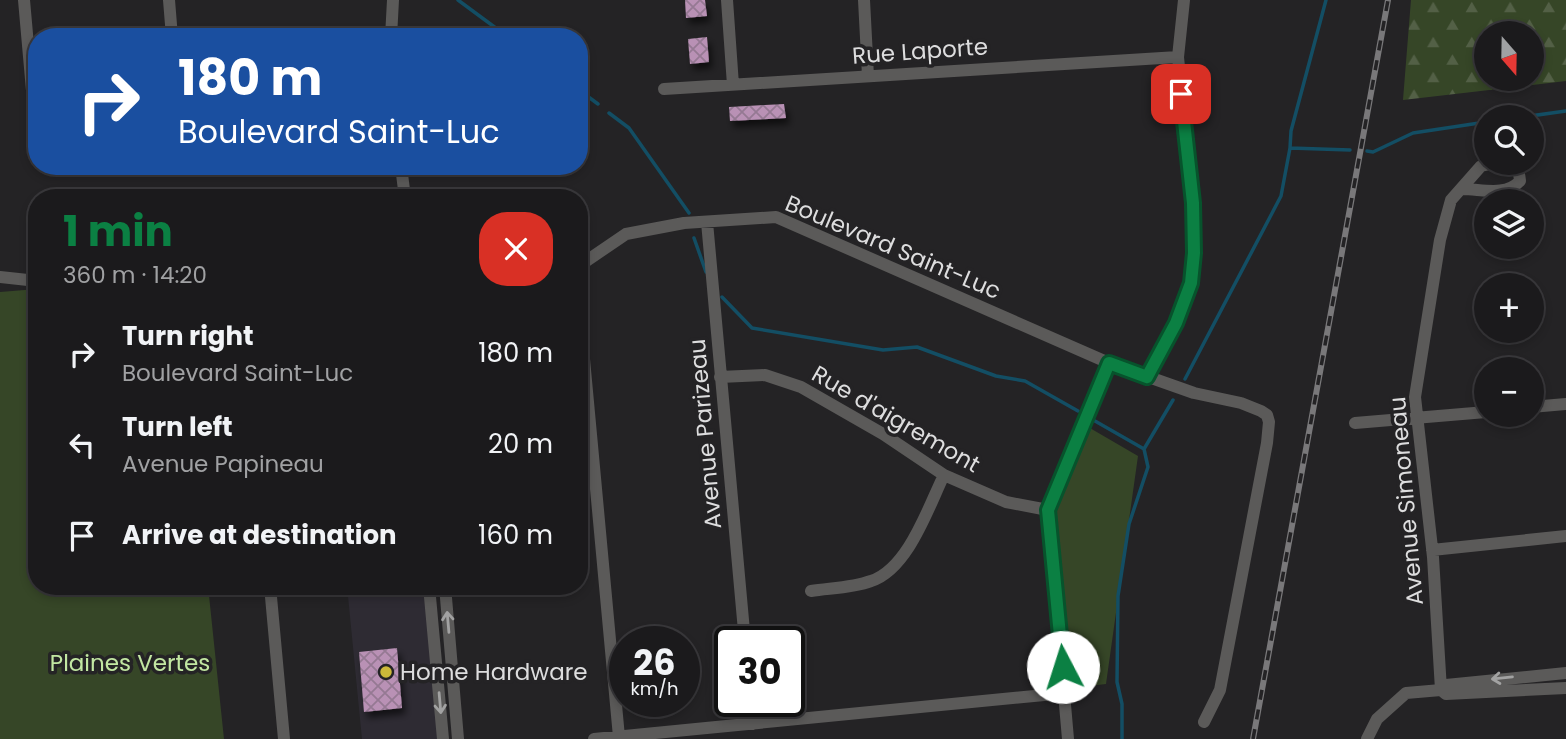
<!DOCTYPE html>
<meta charset="utf-8">
<style>
:root{--surface:#1b1a1c;--page:#282729;--text:#f1f3f6;--muted:#a0a1a3;--line:#39383b;--accent:#0b8043}
body{margin:0;font-family:Poppins,sans-serif;background:var(--page);color:var(--text);height:100vh;display:flex;flex-direction:column;font-size:26px;white-space:nowrap}
*{box-sizing:border-box;margin:0}
p{font-size:23px;color:var(--muted)}
.icon{flex:none;width:38px;height:38px;fill:none;stroke:currentColor;stroke-width:2;stroke-linecap:round;stroke-linejoin:round}
.map{position:relative;flex:1;overflow:hidden}
.details{position:absolute;left:28px;top:189px;width:560px;height:406px;display:flex;flex-direction:column;background:var(--surface);border-radius:28px;box-shadow:0 4px 10px #0003,0 0 0 2px var(--line)}
.details>*{flex:none}
.banner{position:absolute;left:28px;top:28px;width:560px;height:147px;border-radius:28px;box-shadow:0 4px 10px #0003,0 0 0 2px var(--line);background:#1a4fa0;color:#fff;overflow:hidden}
.needle{width:46px;rotate:160deg}
.buttons{position:absolute;left:1474px;top:21px;display:grid;gap:14px}
.buttons a{display:grid;place-items:center;width:70px;height:70px;border-radius:50%;background:var(--surface);box-shadow:0 4px 10px #0003,0 0 0 2px var(--line);font-size:35px}
.speed{position:absolute;left:609px;top:626px;display:flex;gap:14px;font-size:35px;font-weight:700;text-align:center}
.speed>*{display:grid;place-content:center;width:91px;height:91px;border-radius:50%;background:var(--surface);box-shadow:0 4px 10px #0003,0 0 0 2px var(--line);line-height:1}
.speed small{font-size:18px;font-weight:400}
.speed .limit{border:4px solid #111;border-radius:10px;background:#fff;color:#111}
.pin{position:absolute;display:grid;place-items:center;width:60px;height:60px;color:#fff;margin:-30px;border-radius:14px;box-shadow:0 4px 10px #0006}
.me{position:absolute;width:77px;margin:-38px;rotate:355deg;stroke-linejoin:round;filter:drop-shadow(0 0 5px #0008)}
.turn{display:flex;align-items:center;gap:24px;height:147px;padding:0 35px;font-size:32px}
.turn .icon{width:91px;height:91px;stroke-width:2.5}
.turn b{display:block;font-size:49px;line-height:60px}
.round{display:grid;place-items:center;flex:none;width:74px;height:74px;border-radius:28px;background:var(--page)}
.overview{display:flex;align-items:center;justify-content:space-between;height:119px;padding:0 35px}
h1{font-size:42px;font-weight:700;line-height:52px;color:var(--accent)}
ul{padding:0;list-style:none}
li{display:flex;align-items:center;gap:21px;height:91px;padding:0 35px}
li div{flex:1}
li b{display:block;font-size:26px}
li em{font-style:normal}
.map>svg:first-child{display:block}
.built{fill:#2e2b33}
.forest{fill:url(#forest-firs);fill-rule:evenodd}
.green{fill:#364627}
.lines{fill:none;stroke-linecap:round;stroke-linejoin:round}
.stream{stroke:#134e64;stroke-width:3.5}
.building{fill:url(#building-cross-hatch);filter:url(#shadow)}
.minor{stroke:#5b5a59;stroke-width:12}
.rail-casing{stroke:#79787a;stroke-width:6}
.rail{stroke:#242325;stroke-width:3.5;stroke-dasharray:10;stroke-linecap:butt}
.oneway{stroke:#a2a2a2}
.route-casing{stroke:#07532c;stroke-width:18}
.route{stroke:#0b8043;stroke-width:12}
.poi-dot{fill:#ccb939;stroke:#242325;stroke-width:2.5}
.labels{text-anchor:middle;stroke-width:7;stroke-linejoin:round;paint-order:stroke}
.street-label{font-size:23px;fill:#ddddde;stroke:#242325}
.park-label{font-size:23px;fill:#c2e7a2;stroke:#242325}
.poi-label{font-size:23px;fill:#ddddde;stroke:#242325;text-anchor:start}
</style>
<div class="map">
<svg width="1566" height="739" viewBox="0 0 1566 739">
<defs>
<pattern id="forest-firs" width="22" height="20" patternUnits="userSpaceOnUse" patternTransform="scale(1.75)"><rect width="22" height="20" fill="#364627"/><path d="M5 1l3.5 6h-7zM16 11l3.5 6h-7z" fill="#536046"/></pattern>
<pattern id="building-cross-hatch" width="8" height="8" patternUnits="userSpaceOnUse" patternTransform="scale(1.75)"><rect width="8" height="8" fill="#b991b5"/><path d="M0 0l8 8M0 8l8-8" fill="none" stroke="#957993"/></pattern>
<filter id="shadow"><feDropShadow dx="3.5" dy="6" stdDeviation="3.5" flood-color="#0009"/></filter>
</defs>
<rect width="100%" height="100%" fill="#242325"/>
<path class="built" d="M347,586H426L440,739H362Z"/>
<path class="forest" d="M1411,0H1566V81L1403,100ZM1486,33H1531V79H1486Z"/>
<path class="green" d="M37,289V586H208L224,739H0V292Z
M1083,424L1138,456L1106,684L1073,688L1048,511Z"/>
<g class="lines">
<path class="stream" d="M458,0L508,37
M579,90L598,104
M609,113L629,128L689,213
M1523,117L1566,111
M1290,148L1350,150
M1367,151L1373,152L1413,133L1486,122
M694,238L706,272
M722,297L752,328L883,350L917,347L996,376L1025,381L1078,411
M1185,379L1281,196L1290,148L1291,131L1326,0
M1095,421L1144,449
M1122,739V704L1117,682L1118,596L1129,524L1148,467L1144,449L1173,400"/>
</g>
<path class="building" d="M685,0H705L707,16L686,18Z
M707,37L709,62L690,64L688,39Z
M784,104L786,118L730,121L729,107Z
M397,648L402,708L364,712L359,652Z"/>
<g class="lines">
<path class="minor" d="M24,0L34,113L37,117
M169,0L172,37
M727,0L733,85
M864,0L868,76
M391,37L393,0
M664,89L1178,57
M401,166L405,198
M1462,189C1482,189 1505,197 1520,181C1519,168 1516,166 1503,163
M707,222L745,642
M579,266L626,234L684,223L776,217L1109,363L1194,393L1241,403L1261,411L1267,415L1269,422L1267,443L1220,690L1204,722
M0,277L37,281
M579,305L619,737
M720,377L765,375L801,387L883,434L944,475L1006,502L1048,510
M1148,377L1176,323L1191,283L1194,253L1193,203L1178,57L1184,0
M1531,407L1566,404
M1355,423L1486,412
M1432,550L1566,536
M270,586L284,739
M429,586L443,739
M445,586L458,739
M811,591C830,588 852,588 871,581C908,569 928,508 944,475
M1441,690L1433,557L1415,397L1440,240L1451,200L1481,166L1495,163
M1441,690L1446,685L1566,673
M751,702L753,724
M594,739L1065,693
M1068,739L1048,510L1109,363
M1367,739L1377,719L1406,693L1441,690L1446,694L1566,688"/>
<defs>
<path id="rail" d="M1253,739L1388,0"/>
</defs>
<use href="#rail" class="rail-casing"/>
<use href="#rail" class="rail"/>
</g>
<defs><path id="oneway-shaft" d="M-6 0H5M1.5-3L5.5 0L1.5 3" fill="none" stroke-width="1.6" stroke-linecap="round" stroke-linejoin="round" transform="scale(1.75)"/></defs>
<g class="oneway">
<use href="#oneway-shaft" transform="translate(448 622) rotate(-95)"/>
<use href="#oneway-shaft" transform="translate(1502 678) rotate(174)"/>
<use href="#oneway-shaft" transform="translate(440 703) rotate(85)"/>
</g>
<g class="lines">
<defs>
<path id="route" d="M1063,667L1048,510L1109,363L1147,377L1176,323L1191,283L1194,253L1193,203L1181,94"/>
</defs>
<use href="#route" class="route-casing"/>
<use href="#route" class="route"/>
</g>
<circle class="poi-dot" cx="386" cy="672" r="7"/>
<g class="labels">
<g class="street-label">
<text transform="translate(920 51) rotate(-4)" y="8">Rue Laporte</text>
<text transform="translate(893 247) rotate(23)" y="8">Boulevard Saint-Luc</text>
<text transform="translate(896 419) rotate(30)" y="8">Rue d'aigremont</text>
<text transform="translate(705 434) rotate(-95)" y="8">Avenue Parizeau</text>
<text transform="translate(1406 501) rotate(-95)" y="8">Avenue Simoneau</text>
</g>
<g class="park-label">
<text x="130" y="671">Plaines Vertes</text>
</g>
<g class="poi-label">
<text x="400" y="680">Home Hardware</text>
</g>
</g>
</svg>
<div class="buttons">
<a><svg class="needle" viewBox="-14 -14 28 28"><path d="M0-13l5 13h-10z" fill="#e53935"/><path d="M0 13l5-13h-10z" fill="#a0a1a3"/></svg></a>
<a><svg class="icon" aria-label="search" viewBox="0 0 24 24"><circle cx="10" cy="10" r="6"/><path d="M15 15l6 6"/></svg></a>
<a><svg class="icon" aria-label="layers" viewBox="0 0 24 24"><path d="M12 4l9 5-9 5-9-5zM3 14l9 5 9-5"/></svg></a>
<a>+</a>
<a>−</a>
</div>
<div class="speed"><div>26<small>km/h</small></div><div class="limit">30</div></div>
<div class="pin" style="left:1181px;top:94px;background:#d93025"><svg class="icon" aria-label="arrive" viewBox="0 0 24 24"><path d="M6 21V4h12l-3 4 3 4H6"/></svg></div>
<svg class="me" style="left:1063px;top:667px" viewBox="-20 -20 40 40"><circle r="19" fill="#fff"/><path d="M0-13L10 11 0 6-10 11z" fill="#0b8043"/></svg>
<div class="banner">
<div class="turn"><svg class="icon" aria-label="right" viewBox="0 0 24 24"><path d="M7 20v-9h11M14 6l5 5-5 5"/></svg><div><b>180 m</b>Boulevard Saint-Luc</div></div>
</div>
<section class="details">
<div class="overview"><div><h1>1 min</h1><p>360 m · 14:20</p></div><a class="round" style="background:#d93025;color:#fff"><svg class="icon" aria-label="close" viewBox="0 0 24 24"><path d="M6 6l12 12M18 6L6 18"/></svg></a></div>
<ul>
<li><svg class="icon" aria-label="right" viewBox="0 0 24 24"><path d="M7 20v-9h11M14 6l5 5-5 5"/></svg><div><b>Turn right</b><p>Boulevard Saint-Luc</p></div><em>180 m</em></li>
<li><svg class="icon" aria-label="left" viewBox="0 0 24 24"><path d="M17 20v-9H6M10 6l-5 5 5 5"/></svg><div><b>Turn left</b><p>Avenue Papineau</p></div><em>20 m</em></li>
<li><svg class="icon" aria-label="arrive" viewBox="0 0 24 24"><path d="M6 21V4h12l-3 4 3 4H6"/></svg><div><b>Arrive at destination</b></div><em>160 m</em></li>
</ul>
</section>
</div>
